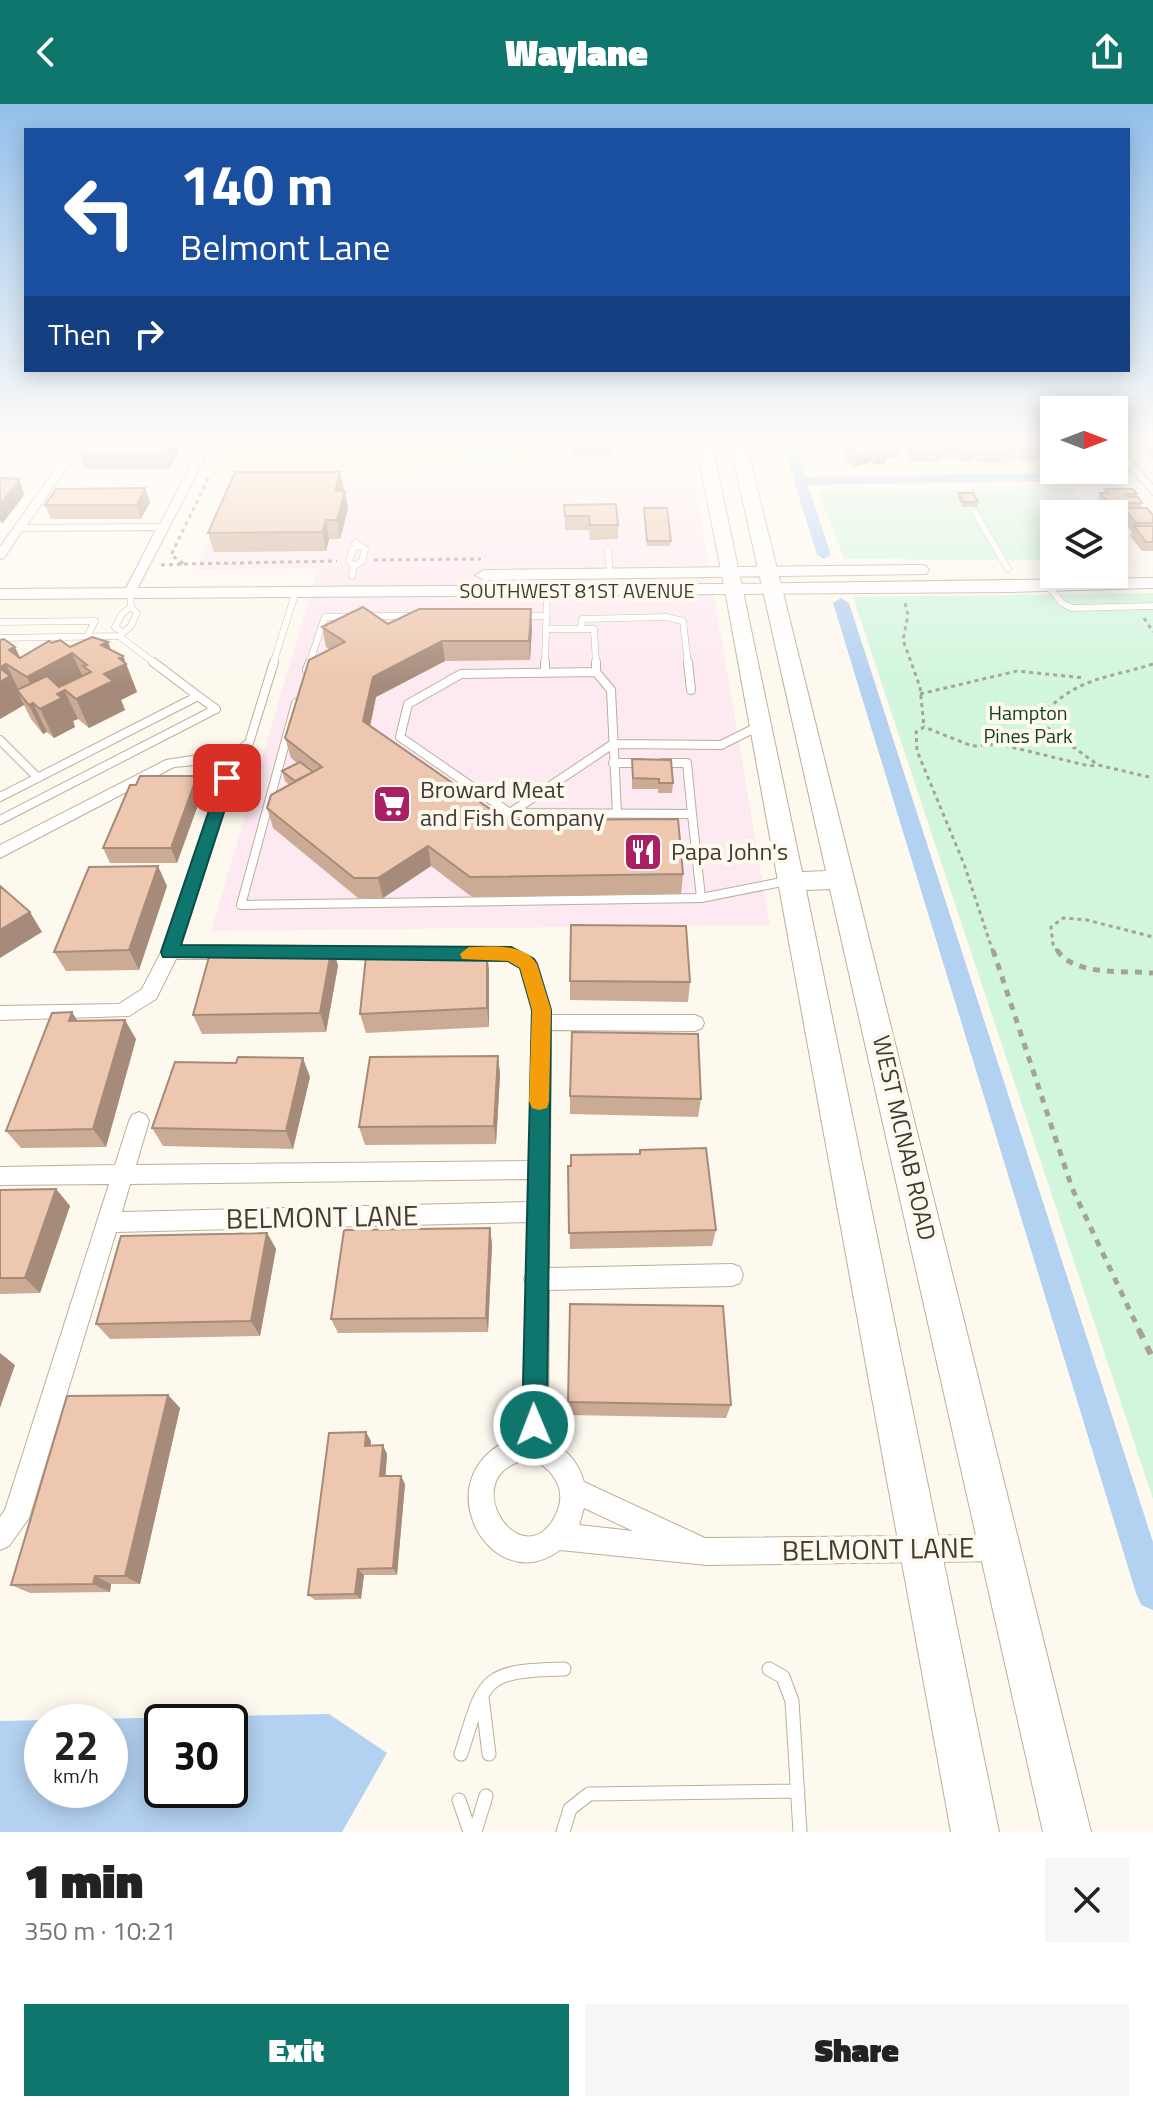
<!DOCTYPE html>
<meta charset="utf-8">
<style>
:root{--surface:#fff;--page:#f6f6f6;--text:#222;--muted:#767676;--accent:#0f766e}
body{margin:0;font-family:"Titillium Web",sans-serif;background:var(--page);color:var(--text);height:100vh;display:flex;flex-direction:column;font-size:30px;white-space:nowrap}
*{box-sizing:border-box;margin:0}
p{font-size:26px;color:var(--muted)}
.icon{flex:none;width:44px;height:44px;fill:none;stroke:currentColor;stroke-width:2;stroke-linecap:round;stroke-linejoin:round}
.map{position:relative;height:1728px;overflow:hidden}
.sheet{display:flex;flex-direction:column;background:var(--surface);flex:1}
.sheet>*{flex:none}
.hud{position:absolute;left:24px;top:24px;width:1106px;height:244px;border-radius:0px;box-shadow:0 4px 20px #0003;background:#1a4fa0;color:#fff;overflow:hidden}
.needle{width:52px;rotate:90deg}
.buttons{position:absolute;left:1040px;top:292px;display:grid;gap:16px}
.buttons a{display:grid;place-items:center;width:88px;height:88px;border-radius:0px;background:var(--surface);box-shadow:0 4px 20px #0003;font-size:40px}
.speed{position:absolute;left:24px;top:1600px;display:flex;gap:16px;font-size:40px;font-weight:700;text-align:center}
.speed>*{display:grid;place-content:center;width:104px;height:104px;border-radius:50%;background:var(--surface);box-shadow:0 4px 20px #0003;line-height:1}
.speed small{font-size:20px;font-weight:400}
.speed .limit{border:4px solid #111;border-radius:12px;background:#fff;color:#111}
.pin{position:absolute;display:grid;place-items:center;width:68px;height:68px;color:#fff;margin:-34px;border-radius:16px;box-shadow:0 4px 12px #0006}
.me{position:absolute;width:88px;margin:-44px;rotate:359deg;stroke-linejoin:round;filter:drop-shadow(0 0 6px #0008)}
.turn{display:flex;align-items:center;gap:28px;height:168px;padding:0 24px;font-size:36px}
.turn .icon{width:104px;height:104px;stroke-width:2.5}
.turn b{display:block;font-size:56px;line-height:68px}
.then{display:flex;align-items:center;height:76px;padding:0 24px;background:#0003;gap:16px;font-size:30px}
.round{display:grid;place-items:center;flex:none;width:84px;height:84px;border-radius:0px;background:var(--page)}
.summary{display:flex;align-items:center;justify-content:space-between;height:136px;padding:0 24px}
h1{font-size:48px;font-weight:800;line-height:60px}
.primary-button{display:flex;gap:16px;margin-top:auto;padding:16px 24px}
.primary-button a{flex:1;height:92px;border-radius:0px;background:var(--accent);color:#fff;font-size:32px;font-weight:800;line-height:92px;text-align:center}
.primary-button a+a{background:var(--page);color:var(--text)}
header{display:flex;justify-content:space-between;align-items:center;height:104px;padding:0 24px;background:var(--accent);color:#fff;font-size:36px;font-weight:800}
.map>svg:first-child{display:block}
.commercial{fill:#fde9f1}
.built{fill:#ffedcd}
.green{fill:#d1f6dd}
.water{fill:#b3d1f0;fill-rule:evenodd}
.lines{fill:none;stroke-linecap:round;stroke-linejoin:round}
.canal{fill:#b3d1f0;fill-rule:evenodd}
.lane-far2-casing{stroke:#bdaf98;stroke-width:7}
.lane-far1-casing{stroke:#bdaf98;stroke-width:10}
.lane-casing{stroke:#bdaf98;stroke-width:15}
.street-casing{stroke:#bdaf98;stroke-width:2}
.secondary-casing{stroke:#bdaf98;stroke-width:2}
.primary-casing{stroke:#bdaf98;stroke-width:2}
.path-far2{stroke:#a7a298;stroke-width:3;stroke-dasharray:4 4;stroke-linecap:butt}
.path-far1{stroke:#a7a298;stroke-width:5;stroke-dasharray:7 7;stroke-linecap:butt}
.path{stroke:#a7a298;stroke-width:6;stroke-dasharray:9 9;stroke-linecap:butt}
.lane-far2{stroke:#fff;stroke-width:6}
.lane-far1{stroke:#fff;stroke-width:8}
.lane{stroke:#fff;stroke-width:13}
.street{fill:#fff;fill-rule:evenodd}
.secondary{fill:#fff;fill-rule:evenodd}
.primary{fill:#fff;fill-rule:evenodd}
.wall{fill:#ccab96}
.shaded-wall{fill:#a68b7a}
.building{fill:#edc7af;stroke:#a68b7a;stroke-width:2}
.route{fill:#0f766e;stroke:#0a4d48;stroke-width:2}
.slow{fill:#f59e0b}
.labels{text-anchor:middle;stroke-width:8;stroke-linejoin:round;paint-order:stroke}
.far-street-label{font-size:20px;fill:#413b31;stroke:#fef9ef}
.far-park-label{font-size:20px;fill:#0e3d24;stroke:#fef9ef}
.poi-label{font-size:24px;fill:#413b31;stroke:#fef9ef;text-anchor:start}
.street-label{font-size:24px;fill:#413b31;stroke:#fef9ef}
.near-street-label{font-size:28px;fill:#413b31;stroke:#fef9ef}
</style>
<header><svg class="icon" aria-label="back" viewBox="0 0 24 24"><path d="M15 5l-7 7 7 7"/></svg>Waylane<svg class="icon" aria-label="share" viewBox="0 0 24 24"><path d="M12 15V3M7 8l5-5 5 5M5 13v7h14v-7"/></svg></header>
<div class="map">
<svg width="1153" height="1728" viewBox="0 0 1153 1728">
<rect width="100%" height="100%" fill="#fef9ef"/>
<path class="commercial" d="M543,340H688L770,821L211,827L318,464L196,466L238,373L541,370Z"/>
<path class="built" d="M226,340H525L522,369L210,372Z"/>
<path class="green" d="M460,340H509L507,359H457Z
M1071,384L1091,410H1054V456L844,455L818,387Z
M1153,489V1395L853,493Z"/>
<path class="water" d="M329,1610L387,1649L342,1728H0V1617ZM42,1618H110V1686H42ZM162,1618H230V1686H162Z"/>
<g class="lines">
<path class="canal" d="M783,340H795L806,373L1119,368L1126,372L1119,376L808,381L831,451L824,455L817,451Z
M841,494L849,499L1153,1438V1506L1141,1501L1136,1489L833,499Z"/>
<defs>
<path id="lane-far2" d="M975,408L1008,465
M608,446L610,469
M354,462L362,457L365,445L355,439
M352,472L354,462L349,457L353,445L358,442
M1048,482L1062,499L1072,504L1153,502
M368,512H413
M520,512H547
M0,518L95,517L87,533
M546,525H594L596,560
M581,525L582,515L667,513L683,517L688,560
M121,527L115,523L122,510L131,503
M119,532L131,522L137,509L131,503L130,488
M0,534L119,532L156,560
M273,560L296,487
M309,560L325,513H353
M545,560L547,488"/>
<path id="lane-far1" d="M596,558V568L611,586L617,710
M688,558L691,586
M307,566L310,558
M545,568V558
M596,568L461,570L408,600L400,633L510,709L692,710L701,794
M296,599L241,801L701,794L787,777
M0,636L38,674
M222,659L249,639L274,558
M613,659H642
M661,659H687L692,710
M0,693L198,592L153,558
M510,709L613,640L721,641L761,621
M0,716L216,605L198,592"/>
<path id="lane" d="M769,1565L783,1573L792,1597L800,1728
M482,1593L489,1650
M461,1650C485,1574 481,1567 564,1565
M459,1696L470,1728
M475,1728L486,1692
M563,1728L570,1705L589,1690L798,1687"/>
<path id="street" d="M73,340H83L27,421L160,420L202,340H212L134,491L124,488L156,426L22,427L4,454L0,455V443Z
M1114,340H1118L1153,381V391L1114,348Z
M205,650L227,656L235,674L181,841L439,843L448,850L445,855H176L156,895L129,912L0,916V902L119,900L142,885L161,848L210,706L219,674L216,662L205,660L174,663L0,754V741L166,656Z
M465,843H511L534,855L551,911H695L702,914L704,919L702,924L695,927L551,926L549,1164L732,1160L740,1163L743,1171L740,1179L732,1182L549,1186L548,1335C566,1346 578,1356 584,1378L705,1434L1001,1431L1010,1435L1014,1444L1010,1453L1001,1457L707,1461L560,1446C488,1500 416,1362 523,1331L526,1181L524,1175L527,1168L528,1118L116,1128L29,1414L9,1442L0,1446V1413L5,1406L109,1080L0,1081V1063L115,1061L129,1017L132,1011L139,1008L146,1011L149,1017L136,1061L529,1057L533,906L520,864L508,857L459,855L456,850ZM529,1075L528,1098L122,1108L130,1080ZM533,1355C557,1369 569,1389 553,1416C517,1473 451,1364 533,1355ZM584,1404L633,1427L579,1421Z"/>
<path id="secondary" d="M920,461L926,462L929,466L926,470L484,476L475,471L484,466Z
M1153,474V484L1009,488L0,495V485L721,480Z"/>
<path id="primary" d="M696,340H712L802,768L826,767L730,340H746L1091,1728H1043L830,785L806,786L999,1728H951L725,486Z"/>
</defs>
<use href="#lane-far2" class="lane-far2-casing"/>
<use href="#lane-far1" class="lane-far1-casing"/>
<use href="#lane" class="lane-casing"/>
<use href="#street" class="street-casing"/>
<use href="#secondary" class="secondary-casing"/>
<use href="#primary" class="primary-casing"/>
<path class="path-far2" d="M374,456L481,455
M184,460L337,457
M161,461L184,460L171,451L210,371
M905,499L908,511L903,536L920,583L924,623
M1144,514L1153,528
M1153,560C1109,574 1079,573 1045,608L1046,623L1098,661L1153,674
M920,590L1017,567L1085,574
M993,848L964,760L917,647L916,628L924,623L972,642L999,640L1089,662L1098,661
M1058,848L1053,840L1051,823L1063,814L1087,816L1153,833"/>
<path class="path-far1" d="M993,846L1072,1084L1140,1228
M1057,846C1075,873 1125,866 1153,869"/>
<path class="path" d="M1139,1226L1153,1255"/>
<use href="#lane-far2" class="lane-far2"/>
<use href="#lane-far1" class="lane-far1"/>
<use href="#lane" class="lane"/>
<use href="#street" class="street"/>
<use href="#secondary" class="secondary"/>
<use href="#primary" class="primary"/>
</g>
<path class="wall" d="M23,340H55L52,344L25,345Z
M348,340H367L365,346H349Z
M572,340H610V353H572Z
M905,340H1054V353H1041L1040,351L1038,356H1010L1008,353L1006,359H978L975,353L973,358H960L958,354H942L940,359L911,357L904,345Z
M1143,340H1153V354H1151L1142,343Z
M848,341L898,352L886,355L885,359L875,361L871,358L854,363L844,355Z
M178,349L169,365H85L80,352Z
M340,368L343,387H345L348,405L340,435H329L326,447L214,448L208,429Z
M145,384L150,398L141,415H51L45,401Z
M1105,385L1137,390L1136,393L1142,399L1140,404L1153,411V447H1142L1130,432L1132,428L1120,413L1122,409H1112L1102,406L1097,398L1100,389H1104Z
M959,389L978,398L977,403H962L958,394Z
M564,401L618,421V435L590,436L589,426H565Z
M644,404L671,437L670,442H647Z
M388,520L532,524L530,556L445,557L376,593L370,622L506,716L683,770L681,790L472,793L431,762L383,794H358L273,724L267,704L289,681L285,677L282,667L297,659L291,654L285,634L330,546L326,543L322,523Z
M0,536L20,554L52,539L70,543L108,538L111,546L123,552L137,588L121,596L125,606L89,624L78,615L73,617L75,623L54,634L47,628L43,630L31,615L24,601L0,615Z
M632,655L673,679L672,689H658V685H632Z
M197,672L203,687L177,759H110L103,744L136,681Z
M167,782L139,866L66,867L54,848Z
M332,842L338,862L326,928L202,930L193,911L291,851Z
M489,866V923L366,929L360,910Z
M570,877L690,878L688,898L570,896Z
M77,917L136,935L106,1043L21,1044L6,1027Z
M498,952L500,971L496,1040L365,1041L359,1023Z
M310,973L293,1045L163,1042L152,1024Z
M570,992L701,995L698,1013L570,1010Z
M568,1062L716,1126L712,1142L570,1145Z
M56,1085L70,1102L40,1189L0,1190V1086Z
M490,1124L492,1141L488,1228L338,1229L331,1215Z
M267,1129L276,1145L260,1232L110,1235L96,1220Z
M168,1291L180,1304L140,1480H111L110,1488L30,1489L11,1481Z
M568,1298L731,1301L726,1314L568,1311Z
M371,1337V1342L387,1350L385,1372L405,1380L397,1471H364L361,1495L315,1496L308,1491Z"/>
<path class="shaded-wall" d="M171,340H176L178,349L169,365L165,352Z
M901,343L898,352L886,355L885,359L875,361L877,352L883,347Z
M873,349L871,358L854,363L856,353Z
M340,368L344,386L338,405L335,387Z
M19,375L24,389L23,393L2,420L0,416V400Z
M145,384L150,398L141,415L137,401Z
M345,387L348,405L340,435L337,416Z
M326,416L329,435L326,447L322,428Z
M531,505L532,524L530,556L529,537Z
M442,537L445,557L376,593L367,637L363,617L373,573Z
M108,538L118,564L119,554L123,552L137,588L121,596L125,606L89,624L76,595L104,570L101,541Z
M15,543L29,572L9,546Z
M72,549L85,578L65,588L78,615L73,617L75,623L54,634L40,605L41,602L27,573Z
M6,560L20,589L17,586L24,601L0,615V563Z
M33,599L47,628L43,630L29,601Z
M197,672L203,687L177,759L171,744Z
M428,742L431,762L383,794L378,774Z
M158,762L167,782L139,866L129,846Z
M30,808L42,828L0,854V826Z
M332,842L338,862L326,928L320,909Z
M487,846L489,866V923L487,904Z
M72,908L84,927L69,917Z
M125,916L136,935L106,1043L93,1025Z
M498,952L500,971L496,1040L494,1022Z
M303,954L310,973L293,1045L286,1027Z
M56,1085L70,1102L40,1189L25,1174Z
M490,1124L492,1141L488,1228L486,1214Z
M267,1129L276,1145L260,1232L251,1217Z
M0,1249L15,1261L0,1304Z
M168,1291L180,1304L140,1480L125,1472Z
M366,1328L371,1337L370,1351L365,1342Z
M383,1341L387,1350L385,1381L380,1372Z
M401,1372L405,1380L397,1471L393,1464Z
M358,1465L364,1471L361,1495L355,1490Z
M95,1472L111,1480L110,1488L93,1480Z"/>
<path class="building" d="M88,340H171L165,352H80Z
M852,340H896L901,343L883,347L887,350L877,352L873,349L856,353L845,346L853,345L848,341Z
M909,340H937L943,350L913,348Z
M942,340H971L976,349H963L960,344L944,345Z
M975,340H1003L1009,350H981Z
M1008,340H1037L1041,346L1012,347Z
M1042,340H1054V344H1044Z
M235,368H340L335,387H345L337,416H326L322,428L208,429Z
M0,374L19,375L18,379L0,400Z
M145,384L137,401H45L56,385Z
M1105,385H1133L1137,390H1126L1129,393H1138L1142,399H1115L1106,396L1100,389H1108Z
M959,389H973L978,398H964Z
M616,400L618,421H590L589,412H565L564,401Z
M644,404H667L671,437H647Z
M1124,404H1147L1153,411V419H1136Z
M1134,422H1153V438H1146Z
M363,503L388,520L419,505H531L529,537H442L373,573L363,617L506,716L678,715L683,770L470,773L428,742L378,774H354L267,704L271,691L322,663L285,634L309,556L345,538L322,523Z
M92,533L108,538L101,541L123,552L119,554L126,560L104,570L113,577L76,595L65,586L57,590L62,594L40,605L33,599L29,601L17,586L47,572L59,583L91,568L83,562L87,561L72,549L27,573L6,560L0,563V536L4,535L15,543L9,546L20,554L49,537L52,539L60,536L70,543Z
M0,564L10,572L0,578Z
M632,655L671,656L673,679H659V675L633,674Z
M300,658L313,668L295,677L282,667Z
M140,672H197L171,744H103L130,681H136Z
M158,762L129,846L54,848L89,763Z
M0,782L30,808L0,826Z
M571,821L686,822L690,878L570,877Z
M332,842L320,909L193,911L209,853L291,851L293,843Z
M487,846V904L360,910L366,852Z
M72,908L69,917L125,916L93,1025L6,1027L52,909Z
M572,928L698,930L701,995L570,992Z
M498,952L494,1022L359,1023L370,953Z
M238,953L303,954L286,1027L152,1024L175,958L236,959Z
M706,1044L716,1126L569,1129L568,1062H571V1051L640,1050V1046Z
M56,1085L25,1174H0V1086Z
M490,1124L486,1214L331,1215L344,1126Z
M267,1129L251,1217L96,1220L121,1132Z
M570,1200L723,1202L731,1301L568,1298Z
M168,1291L125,1472H95L93,1480L11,1481L67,1292Z
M366,1328L365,1342L383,1341L380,1372H401L393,1464L358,1465L355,1490L308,1491L329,1329Z"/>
<linearGradient id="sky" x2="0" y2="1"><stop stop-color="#93c0eb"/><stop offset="0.58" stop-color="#fffcf8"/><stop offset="1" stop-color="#fffcf8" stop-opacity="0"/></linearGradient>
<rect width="1153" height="582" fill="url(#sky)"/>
<path class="route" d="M227,669L235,674L181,841L511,843L534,855L537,860L551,906L547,1321L543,1330L534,1334L525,1330L522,1321L532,906L520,864L508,857L163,853L161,848L220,674Z"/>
<path class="slow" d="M469,843C492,843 523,838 537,860L551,906L549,997L547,1004L539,1006L532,1004L529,997L532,906L520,864L508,857L462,855L460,850Z"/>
<defs>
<symbol id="supermarket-square" viewBox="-11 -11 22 22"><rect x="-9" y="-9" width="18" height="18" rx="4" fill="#aa2064" stroke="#fef9ef"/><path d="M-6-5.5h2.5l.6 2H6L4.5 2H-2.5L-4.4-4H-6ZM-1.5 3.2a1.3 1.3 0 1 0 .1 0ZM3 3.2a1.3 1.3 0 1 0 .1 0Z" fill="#fff"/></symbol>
<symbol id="restaurant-square" viewBox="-11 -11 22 22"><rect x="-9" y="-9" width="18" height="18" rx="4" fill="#aa2064" stroke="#fef9ef"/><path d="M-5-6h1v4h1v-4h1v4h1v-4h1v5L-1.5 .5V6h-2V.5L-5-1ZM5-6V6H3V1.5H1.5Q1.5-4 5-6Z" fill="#fff"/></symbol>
</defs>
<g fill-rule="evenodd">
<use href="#supermarket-square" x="370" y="678" width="44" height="44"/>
<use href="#restaurant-square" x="621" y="726" width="44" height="44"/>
</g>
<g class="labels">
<g class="far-street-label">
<text x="577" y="494">SOUTHWEST 81ST AVENUE</text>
</g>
<g class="far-park-label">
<text x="1028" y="616">Hampton<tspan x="1028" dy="23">Pines Park</tspan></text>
</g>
<g class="poi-label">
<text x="420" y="694">Broward Meat<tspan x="420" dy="28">and Fish Company</tspan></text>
<text x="671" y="756">Papa John's</text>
</g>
<g class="street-label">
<text transform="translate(904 1034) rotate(77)" y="8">WEST MCNAB ROAD</text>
</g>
<g class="near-street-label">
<text transform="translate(322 1113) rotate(-1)" y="10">BELMONT LANE</text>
<text transform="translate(878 1445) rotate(-1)" y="10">BELMONT LANE</text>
</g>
</g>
</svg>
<div class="buttons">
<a><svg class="needle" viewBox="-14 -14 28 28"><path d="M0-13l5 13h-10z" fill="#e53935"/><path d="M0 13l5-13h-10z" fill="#767676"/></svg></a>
<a><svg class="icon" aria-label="layers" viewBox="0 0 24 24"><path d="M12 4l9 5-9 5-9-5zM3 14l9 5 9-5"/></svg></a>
</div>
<div class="speed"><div>22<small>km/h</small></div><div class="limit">30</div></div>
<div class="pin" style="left:227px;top:674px;background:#d93025"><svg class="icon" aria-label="arrive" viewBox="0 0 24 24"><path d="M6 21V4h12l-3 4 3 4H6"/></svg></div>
<svg class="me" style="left:534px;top:1321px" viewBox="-20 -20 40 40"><circle r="17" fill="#0f766e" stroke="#fff" stroke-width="3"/><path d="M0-11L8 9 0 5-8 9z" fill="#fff"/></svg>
<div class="hud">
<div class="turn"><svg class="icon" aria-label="left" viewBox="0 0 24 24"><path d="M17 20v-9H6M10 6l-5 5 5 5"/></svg><div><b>140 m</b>Belmont Lane</div></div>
<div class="then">Then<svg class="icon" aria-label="right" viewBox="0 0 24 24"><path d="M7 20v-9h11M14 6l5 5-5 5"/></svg></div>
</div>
</div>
<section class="sheet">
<div class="summary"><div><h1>1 min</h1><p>350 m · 10:21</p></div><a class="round"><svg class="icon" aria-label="close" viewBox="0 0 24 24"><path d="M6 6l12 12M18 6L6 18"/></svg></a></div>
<div class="primary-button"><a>Exit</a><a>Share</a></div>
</section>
